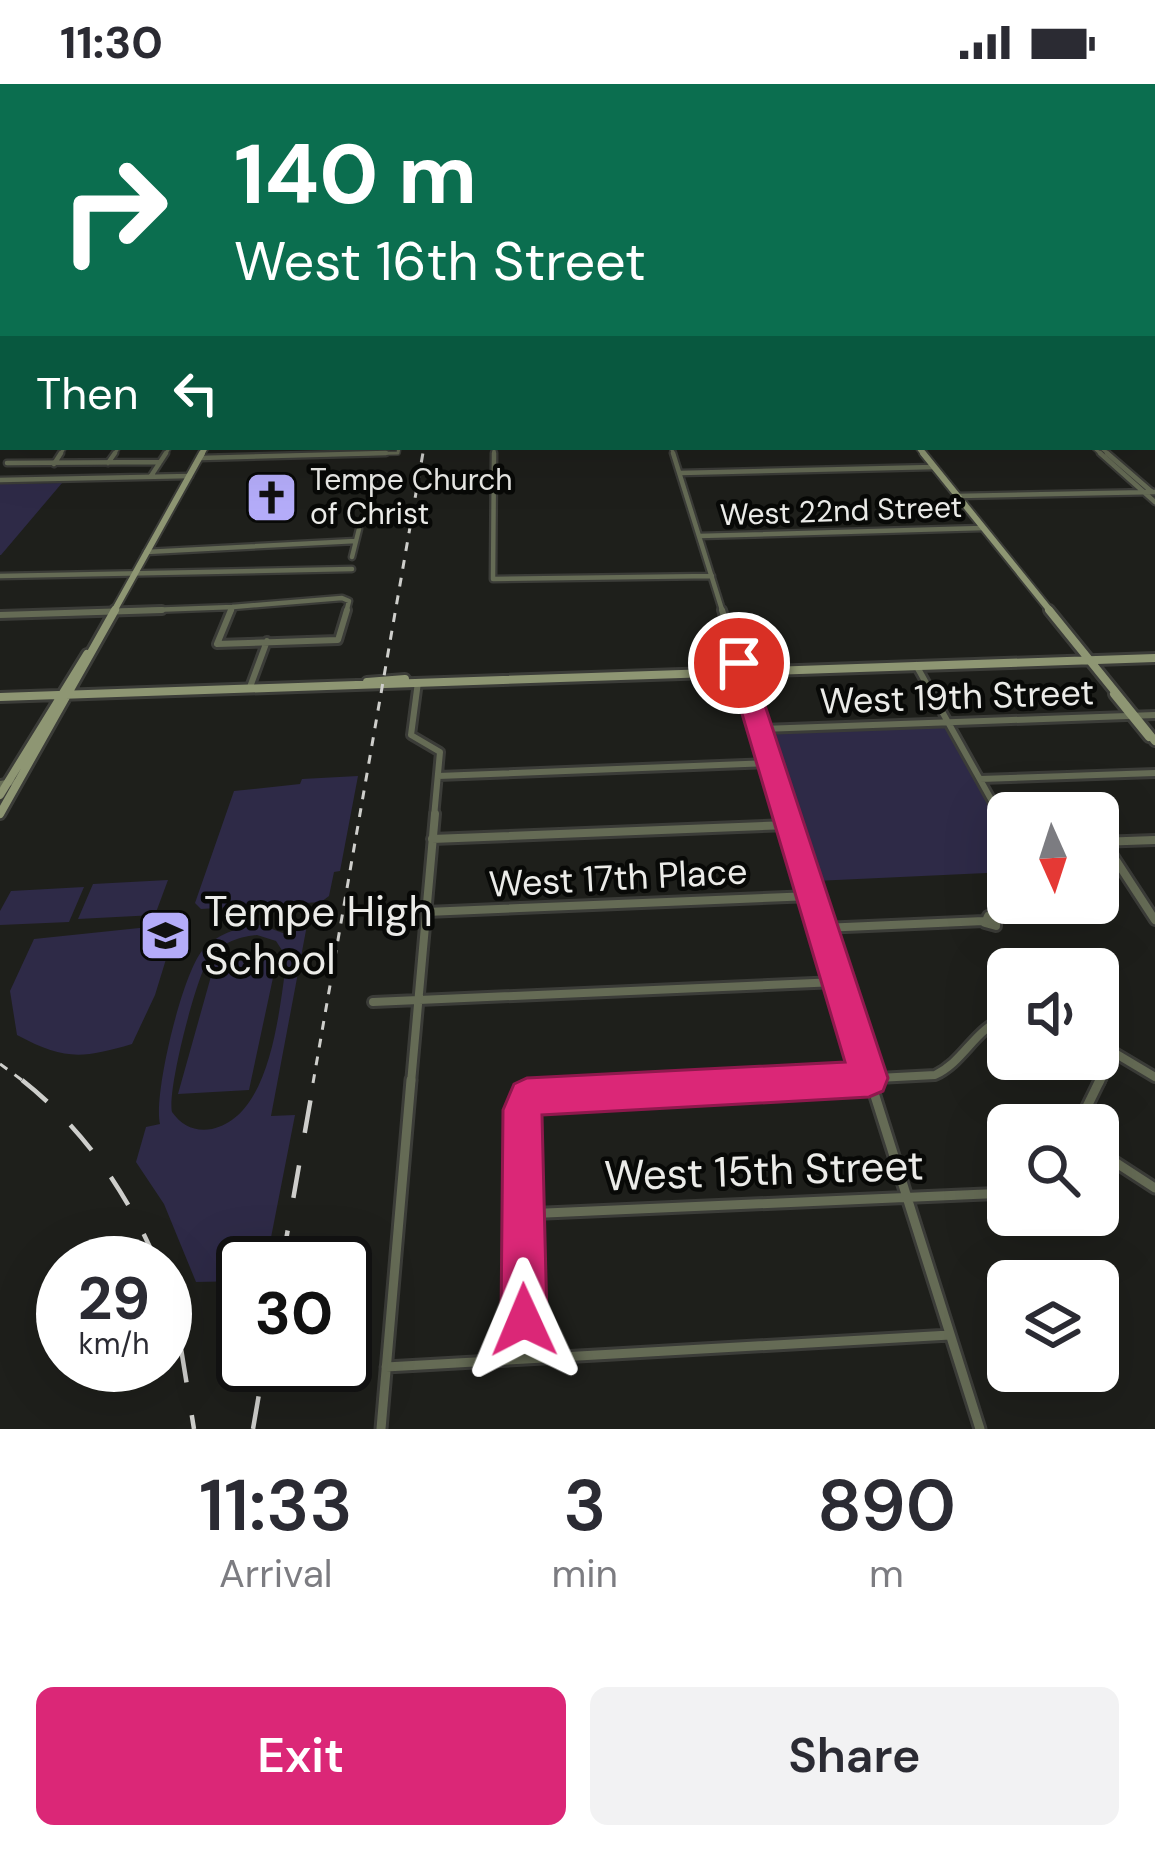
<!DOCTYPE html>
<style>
:root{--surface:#fff;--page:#f2f2f3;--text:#2b2b33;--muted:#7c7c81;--accent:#db2777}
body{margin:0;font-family:"DM Sans",sans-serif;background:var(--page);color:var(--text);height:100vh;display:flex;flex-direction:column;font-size:45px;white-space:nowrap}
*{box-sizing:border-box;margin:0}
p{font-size:39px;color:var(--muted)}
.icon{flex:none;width:66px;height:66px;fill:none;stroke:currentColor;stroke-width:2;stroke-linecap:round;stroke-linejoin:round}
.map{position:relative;height:1345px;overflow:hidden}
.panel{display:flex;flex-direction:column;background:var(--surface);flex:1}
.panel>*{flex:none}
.guide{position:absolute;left:0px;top:0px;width:1155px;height:366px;box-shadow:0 12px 48px #0002;background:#0b6e4f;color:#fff;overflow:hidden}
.needle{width:78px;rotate:177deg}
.buttons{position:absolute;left:987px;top:708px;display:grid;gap:24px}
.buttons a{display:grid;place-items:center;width:132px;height:132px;border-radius:18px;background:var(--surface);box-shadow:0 12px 48px #0002;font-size:60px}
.speed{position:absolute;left:36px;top:1152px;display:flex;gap:24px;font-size:60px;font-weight:700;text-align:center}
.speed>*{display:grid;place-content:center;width:156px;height:156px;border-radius:50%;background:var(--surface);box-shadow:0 12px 48px #0002;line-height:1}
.speed small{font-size:30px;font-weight:400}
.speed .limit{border:6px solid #111;border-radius:18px;background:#fff;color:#111}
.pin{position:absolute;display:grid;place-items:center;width:102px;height:102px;color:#fff;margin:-51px;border:6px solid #fff;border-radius:50%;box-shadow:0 3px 12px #0007}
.me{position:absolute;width:132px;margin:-66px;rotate:359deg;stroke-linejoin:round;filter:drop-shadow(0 0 9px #0008)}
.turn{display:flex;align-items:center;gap:42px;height:252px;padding:0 36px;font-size:54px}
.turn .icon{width:156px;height:156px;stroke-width:2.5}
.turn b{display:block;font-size:84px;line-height:102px}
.then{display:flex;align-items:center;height:114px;padding:0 36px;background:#0003;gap:24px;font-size:45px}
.eta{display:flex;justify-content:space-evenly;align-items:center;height:204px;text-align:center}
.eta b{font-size:72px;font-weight:600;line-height:84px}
.primary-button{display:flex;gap:24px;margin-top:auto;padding:24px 36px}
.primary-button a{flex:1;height:138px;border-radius:18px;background:var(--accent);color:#fff;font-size:48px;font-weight:600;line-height:138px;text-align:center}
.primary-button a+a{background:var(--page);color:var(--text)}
.status{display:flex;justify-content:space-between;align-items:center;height:84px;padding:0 60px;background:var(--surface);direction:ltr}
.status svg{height:33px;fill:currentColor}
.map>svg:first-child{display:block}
.green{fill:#2e2a47;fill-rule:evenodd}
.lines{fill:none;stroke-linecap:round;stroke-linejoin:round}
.street-far4-casing{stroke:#3b3c38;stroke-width:6}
.street-far3-casing{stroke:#3b3c38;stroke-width:9}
.street-far2-casing{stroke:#3b3c38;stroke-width:12}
.street-far1-casing{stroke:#3b3c38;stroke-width:14}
.street-casing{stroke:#3b3c38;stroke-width:15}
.secondary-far2-casing{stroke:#3b3c38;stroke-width:8}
.secondary-far1-casing{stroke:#3b3c38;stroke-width:10}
.secondary-casing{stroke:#3b3c38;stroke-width:14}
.street-far4{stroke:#656b55;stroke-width:3}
.street-far3{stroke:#656b55;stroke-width:4.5}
.street-far2{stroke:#656b55;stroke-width:6}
.street-far1{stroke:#656b55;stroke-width:8}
.street{stroke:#656b55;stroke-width:9}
.secondary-far2{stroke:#8e9673;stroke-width:4.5}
.secondary-far1{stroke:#8e9673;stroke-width:6}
.secondary{stroke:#8e9673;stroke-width:8}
.rail-far1{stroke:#cececb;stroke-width:3;stroke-dasharray:9 9;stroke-linecap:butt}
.rail{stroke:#cececb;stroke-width:4.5;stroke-dasharray:33 33;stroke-linecap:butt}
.route{fill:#db2777;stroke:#8e194d;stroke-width:3}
.labels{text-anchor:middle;stroke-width:9;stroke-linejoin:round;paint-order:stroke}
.far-poi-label{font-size:30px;fill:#ebebe8;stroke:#080907;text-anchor:start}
.far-street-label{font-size:30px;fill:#ebebe8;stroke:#080907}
.street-label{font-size:36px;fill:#ebebe8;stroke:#080907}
.near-poi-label{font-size:42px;fill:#ebebe8;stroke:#080907;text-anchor:start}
.near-street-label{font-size:42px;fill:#ebebe8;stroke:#080907}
</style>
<div class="status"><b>11:30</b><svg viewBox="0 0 49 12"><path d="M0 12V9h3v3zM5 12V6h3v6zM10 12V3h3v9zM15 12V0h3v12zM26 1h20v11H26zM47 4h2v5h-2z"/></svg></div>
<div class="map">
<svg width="1155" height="1345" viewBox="0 0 1155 1345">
<rect width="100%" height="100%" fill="#1e1f1b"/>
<path class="green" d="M62,399L1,471H0V400Z
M946,643L1008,754V788L815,797L768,648Z
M358,692L340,787L334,788L329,812L321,818L201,825L195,819L234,707L300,700L302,695Z
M168,796L155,831L78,835L93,800Z
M84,803L69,838L0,841V827L11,807Z
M168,841L175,846L155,911L132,960C81,975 64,976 17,951L10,907L34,855Z
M261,841L291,852L294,841H307L271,1032L295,1031L266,1179H243V1197L196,1198L164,1120L136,1078L146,1043L160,1040C153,1011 182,891 202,867C218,849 238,843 261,841ZM257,851L276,857L287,874C279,925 272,1032 212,1045C195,1048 182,1042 172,1028C167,1006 195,899 207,878C218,860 238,853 257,851Z
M277,875L249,1006L178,1010L215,878Z"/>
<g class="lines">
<defs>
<path id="street-far4" d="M671,363L674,372
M1093,363L1103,372
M1100,363L1111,372
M59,372L65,363
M113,372L119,363
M164,372L170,363
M268,372L398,369L399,363
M494,372V363"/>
<path id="street-far3" d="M494,369L493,495L712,492
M673,369L723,529
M1100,369L1155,418
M1107,369L1152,408
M200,374L386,369
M7,379L160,378
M108,379L115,369
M54,380L61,369
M680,389L934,383
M151,392L166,369
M0,396L190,392
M958,412L1155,408
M699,452L983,444
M146,468L356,457
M352,473L359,445
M0,492L352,485
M233,523L342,514L349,517L346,529
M69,529L233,523
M230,529L233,523"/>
<path id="street-far2" d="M231,526L217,560L338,556L347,526
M722,526L787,733
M0,531L162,526
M916,581L1001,733
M418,598L411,651L440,668L434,733
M250,603L267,557
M760,645L1155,631
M438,692L770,679
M980,695L1155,689
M0,700L13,698"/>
<path id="street-far1" d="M786,730L871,999
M1000,730L1008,745
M432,755L788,741
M1098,758L1155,756
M1104,758L1155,836
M426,828L812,812
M988,832L996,836V842L985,839Z
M822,844L984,837
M373,918L837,898
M1098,951L1104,938
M1098,959L1155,993
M411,999L435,730
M782,999L935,991C965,977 975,943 1008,933
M1099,999L1114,968"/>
<path id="street" d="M870,996L980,1345
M1078,1041L1100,996
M1098,1067L1155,1104
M523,1130L1008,1109
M525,1275L522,1026L527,1013L837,996
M386,1283L950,1251
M381,1345L411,996"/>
<path id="secondary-far2" d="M918,363L925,372
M201,372L206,363"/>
<path id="secondary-far1" d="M923,369L1052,529
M113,529L202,369"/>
<path id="secondary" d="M1049,526L1155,657
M367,598L405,595
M1114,610L1149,653
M0,613L1155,574
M0,711L87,570
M0,730L115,526"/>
</defs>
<use href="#street-far4" class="street-far4-casing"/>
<use href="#street-far3" class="street-far3-casing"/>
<use href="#street-far2" class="street-far2-casing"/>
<use href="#street-far1" class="street-far1-casing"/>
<use href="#street" class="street-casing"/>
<use href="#secondary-far2" class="secondary-far2-casing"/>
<use href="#secondary-far1" class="secondary-far1-casing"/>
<use href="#secondary" class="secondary-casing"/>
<use href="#street-far4" class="street-far4"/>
<use href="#street-far3" class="street-far3"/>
<use href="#street-far2" class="street-far2"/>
<use href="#street-far1" class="street-far1"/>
<use href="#street" class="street"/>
<use href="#secondary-far2" class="secondary-far2"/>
<use href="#secondary-far1" class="secondary-far1"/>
<use href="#secondary" class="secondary"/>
<path class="rail-far1" d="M0,980L26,999
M313,999L424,363"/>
<path class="rail" d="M22,996C84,1045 126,1107 157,1179
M282,1179L314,996
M165,1202L179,1252L194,1345
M253,1345L264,1281"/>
</g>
<linearGradient id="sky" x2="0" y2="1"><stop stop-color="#10110f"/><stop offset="0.46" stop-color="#3b424a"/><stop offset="1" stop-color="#3b424a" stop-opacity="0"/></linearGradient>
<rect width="1155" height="347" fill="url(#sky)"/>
<path class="route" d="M739,572L751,579L888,994L883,1007L869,1013L542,1031L547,1236L541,1253L524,1259L508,1253L501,1236L503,1026L514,1000L527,994L845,978L727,579Z"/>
<defs>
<symbol id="church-square" viewBox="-11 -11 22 22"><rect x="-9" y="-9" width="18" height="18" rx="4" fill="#b4acf9" stroke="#080907"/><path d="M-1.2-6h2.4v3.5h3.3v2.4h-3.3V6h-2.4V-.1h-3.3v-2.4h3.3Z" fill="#111"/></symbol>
<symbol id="school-square" viewBox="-11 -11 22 22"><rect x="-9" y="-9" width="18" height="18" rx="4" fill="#b4acf9" stroke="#080907"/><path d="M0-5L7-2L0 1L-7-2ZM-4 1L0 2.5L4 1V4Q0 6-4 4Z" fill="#111"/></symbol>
</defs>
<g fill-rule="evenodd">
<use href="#church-square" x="242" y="384" width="59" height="59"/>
<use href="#school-square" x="136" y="822" width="59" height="59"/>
</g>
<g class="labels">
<g class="far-poi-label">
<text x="310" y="406">Tempe Church<tspan x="310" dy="34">of Christ</tspan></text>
</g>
<g class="far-street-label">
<text transform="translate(841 427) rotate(-2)" y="10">West 22nd Street</text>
</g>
<g class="street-label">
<text transform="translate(957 612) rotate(-2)" y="13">West 19th Street</text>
<text transform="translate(618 793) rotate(-3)" y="13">West 17th Place</text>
</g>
<g class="near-poi-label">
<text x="204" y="842">Tempe High<tspan x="204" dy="48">School</tspan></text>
</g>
<g class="near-street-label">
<text transform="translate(764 1086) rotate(-2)" y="15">West 15th Street</text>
</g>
</g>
</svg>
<div class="buttons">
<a><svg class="needle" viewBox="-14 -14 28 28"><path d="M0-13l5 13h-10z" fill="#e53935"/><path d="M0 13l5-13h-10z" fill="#7c7c81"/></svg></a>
<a><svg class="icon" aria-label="sound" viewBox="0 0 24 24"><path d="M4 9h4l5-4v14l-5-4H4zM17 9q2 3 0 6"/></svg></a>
<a><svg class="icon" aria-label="search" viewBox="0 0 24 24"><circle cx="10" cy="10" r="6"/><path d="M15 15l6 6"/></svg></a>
<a><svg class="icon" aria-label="layers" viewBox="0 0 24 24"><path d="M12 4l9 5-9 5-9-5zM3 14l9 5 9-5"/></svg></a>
</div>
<div class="speed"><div>29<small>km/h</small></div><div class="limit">30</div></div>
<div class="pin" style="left:739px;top:579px;background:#d93025"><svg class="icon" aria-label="arrive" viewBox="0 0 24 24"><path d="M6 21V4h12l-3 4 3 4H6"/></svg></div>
<svg class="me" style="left:524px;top:1236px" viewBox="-20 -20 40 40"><path d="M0-17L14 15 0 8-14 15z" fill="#db2777" stroke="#fff" stroke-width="4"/></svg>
<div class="guide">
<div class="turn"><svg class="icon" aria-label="right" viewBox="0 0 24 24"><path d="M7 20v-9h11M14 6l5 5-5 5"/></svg><div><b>140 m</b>West 16th Street</div></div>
<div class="then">Then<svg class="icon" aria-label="left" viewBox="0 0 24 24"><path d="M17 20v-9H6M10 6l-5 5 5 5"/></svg></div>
</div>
</div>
<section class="panel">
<div class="eta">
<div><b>11:33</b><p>Arrival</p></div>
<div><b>3</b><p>min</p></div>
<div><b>890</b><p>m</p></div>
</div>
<div class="primary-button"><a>Exit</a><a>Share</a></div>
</section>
